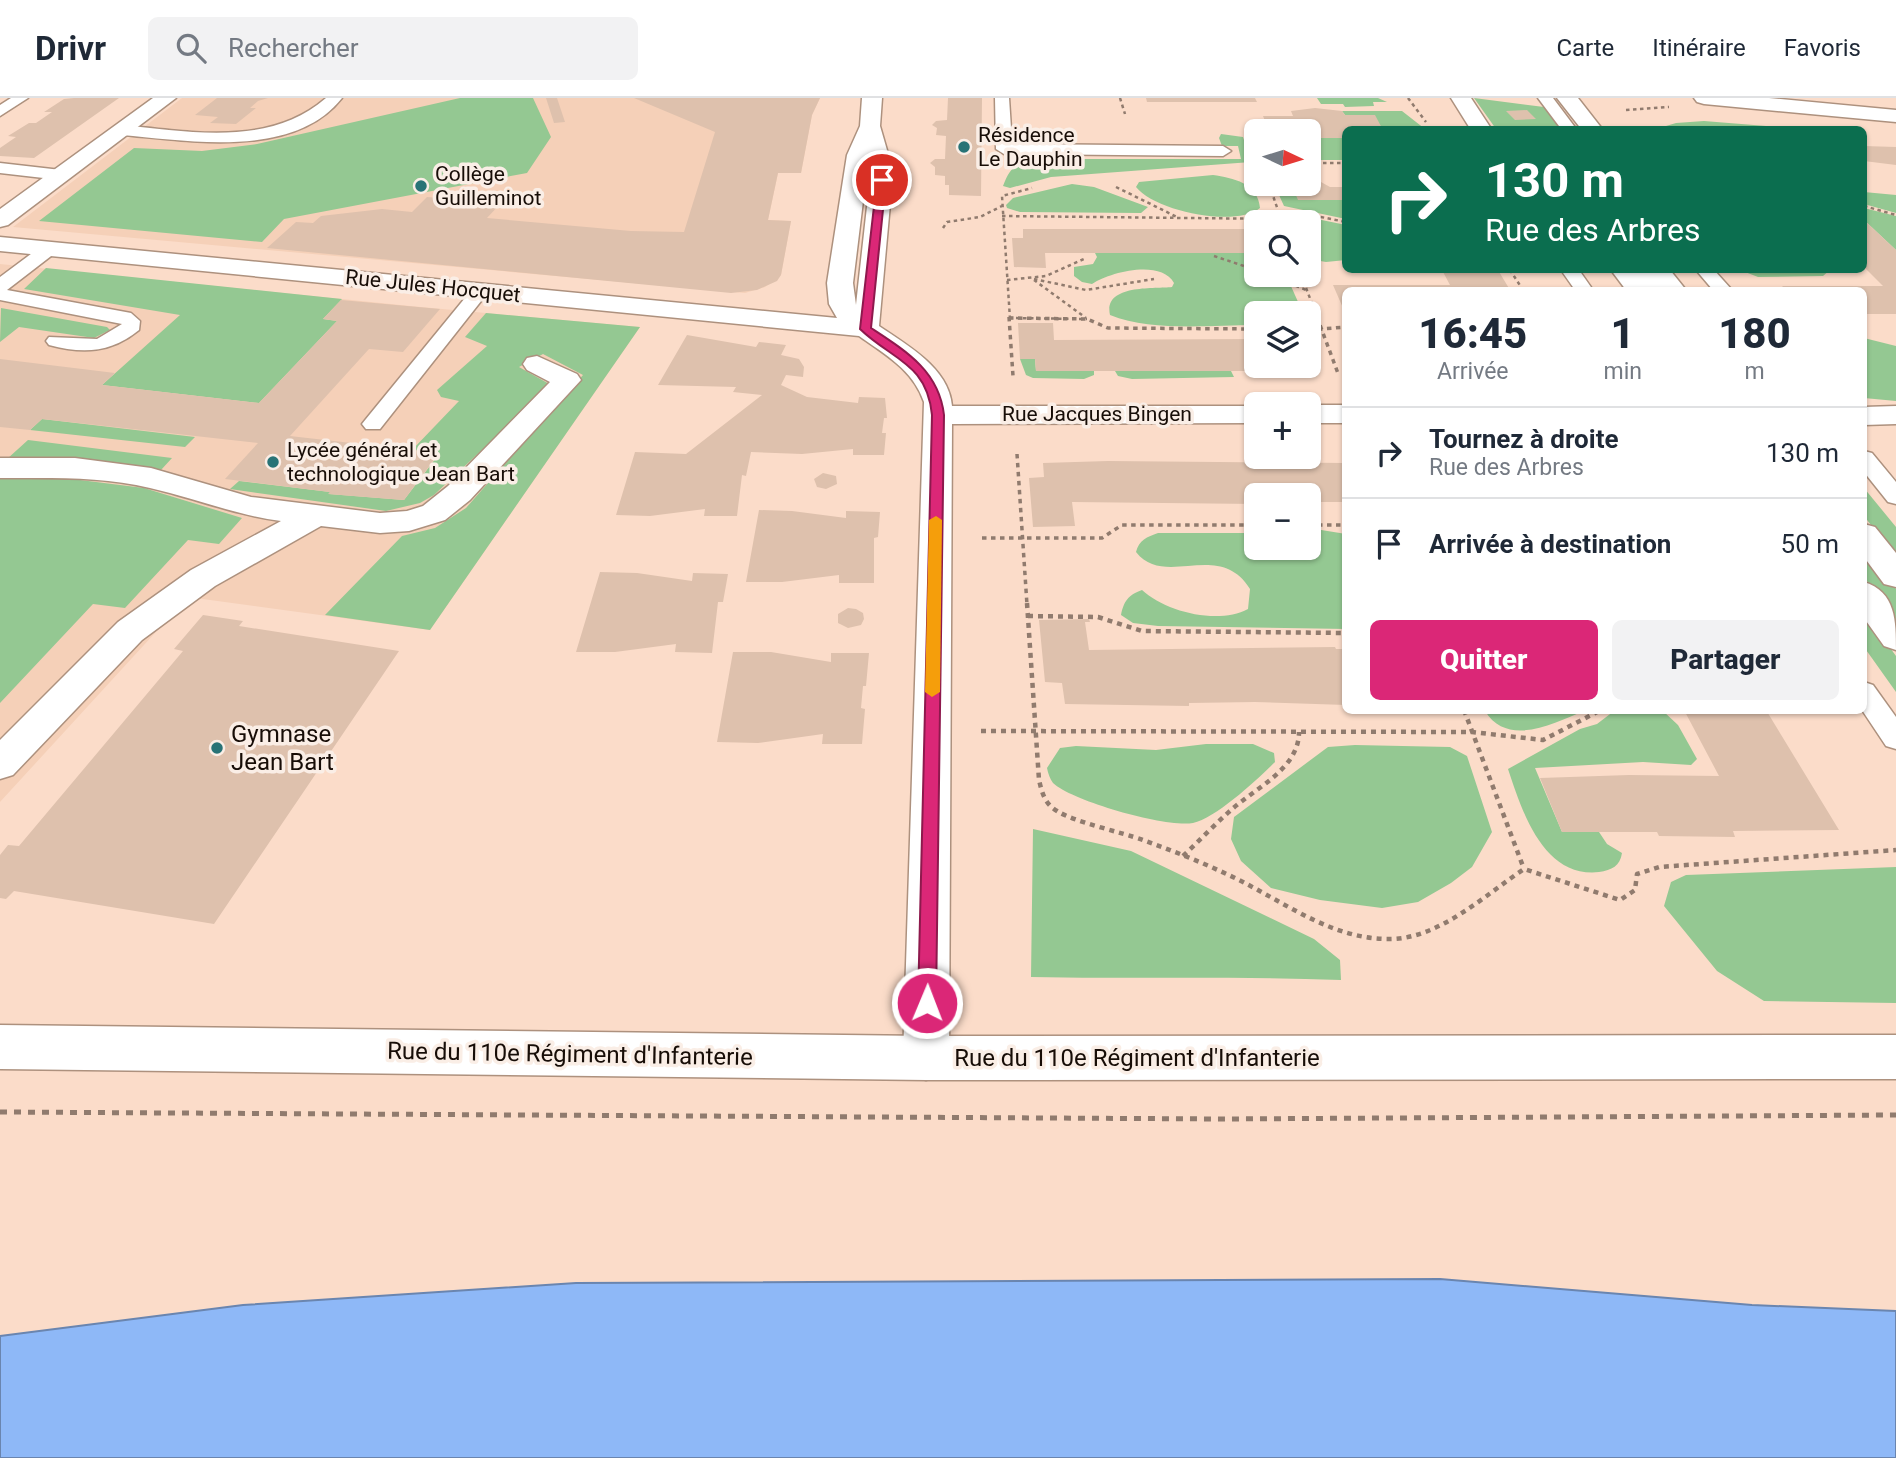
<!DOCTYPE html>
<html lang="fr">
<meta charset="utf-8">
<style>
:root{--surface:#fff;--page:#f2f2f3;--text:#1f2937;--muted:#747a83;--line:#e0e1e3;--accent:#db2777}
body{margin:0;font-family:Roboto,sans-serif;background:var(--page);color:var(--text);height:100vh;display:flex;flex-direction:column;font-size:26px;white-space:nowrap}
*{box-sizing:border-box;margin:0}
p{font-size:23px;color:var(--muted)}
.icon{flex:none;width:38px;height:38px;fill:none;stroke:currentColor;stroke-width:2;stroke-linecap:round;stroke-linejoin:round}
.map{position:relative;flex:1;overflow:hidden}
.side{position:absolute;left:1342px;top:189px;width:525px;height:427px;display:flex;flex-direction:column;background:var(--surface);border-radius:10px;box-shadow:0 2px 5px #0004}
.side>*{flex:none}
.banner{position:absolute;left:1342px;top:28px;width:525px;height:147px;border-radius:10px;box-shadow:0 2px 5px #0004;background:#0b6e4f;color:#fff;overflow:hidden}
.needle{width:46px;rotate:94deg}
.controls{position:absolute;left:1244px;top:21px;display:grid;gap:14px}
.controls a{display:grid;place-items:center;width:77px;height:77px;border-radius:10px;background:var(--surface);box-shadow:0 2px 5px #0004;font-size:35px}
.pin{position:absolute;display:grid;place-items:center;width:60px;height:60px;color:#fff;margin:-30px;border:4px solid #fff;border-radius:50%;box-shadow:0 2px 7px #0007}
.me{position:absolute;width:77px;margin:-38px;rotate:1deg;stroke-linejoin:round;filter:drop-shadow(0 0 5px #0008)}
.turn{display:flex;align-items:center;gap:24px;height:147px;padding:0 28px;font-size:32px}
.turn .icon{width:91px;height:91px;stroke-width:2.5}
.turn b{display:block;font-size:49px;line-height:60px}
.eta{display:flex;justify-content:space-evenly;align-items:center;height:119px;text-align:center}
.eta b{font-size:42px;font-weight:800;line-height:49px}
.button{display:flex;gap:14px;margin-top:auto;padding:14px 28px}
.button a{flex:1;height:80px;border-radius:10px;background:var(--accent);color:#fff;font-size:28px;font-weight:800;line-height:80px;text-align:center}
.button a+a{background:var(--page);color:var(--text)}
ul{padding:0;list-style:none}
li{display:flex;align-items:center;gap:21px;height:91px;padding:0 28px;border-top:2px solid var(--line)}
li div{flex:1}
li b{display:block;font-size:26px}
li em{font-style:normal}
header{display:flex;align-items:center;gap:42px;box-sizing:border-box;height:98px;padding:0 35px;background:var(--surface);border-bottom:2px solid var(--line)}
header strong{font-size:33px}
nav{display:flex;gap:38px;margin-inline-start:auto;font-size:24px}
.search{width:490px;height:63px;background:var(--page);display:flex;align-items:center;gap:18px;box-sizing:border-box;padding:0 24px;border-radius:10px;color:var(--muted);font-size:26px}
.map>svg:first-child{display:block}
.built{fill:#f5d0b8}
.green{fill:#94c892}
.water{fill:#8eb8f7;stroke:#6a85af;stroke-width:2}
.building{fill:#dec1ad}
.lines{fill:none;stroke-linecap:round;stroke-linejoin:round}
.lane-casing{stroke:#ad917e;stroke-width:3}
.street-casing{stroke:#ad917e;stroke-width:3}
.secondary-casing{stroke:#ad917e;stroke-width:3}
.path-far3{stroke:#907b6e;stroke-width:2.5;stroke-dasharray:3.5 3.5;stroke-linecap:butt}
.path-far2{stroke:#907b6e;stroke-width:3.5;stroke-dasharray:4.5 4.5;stroke-linecap:butt}
.path-far1{stroke:#907b6e;stroke-width:4.5;stroke-dasharray:5 5;stroke-linecap:butt}
.path{stroke:#907b6e;stroke-width:5;stroke-dasharray:7 7;stroke-linecap:butt}
.lane{fill:#fff;fill-rule:evenodd}
.street{fill:#fff;fill-rule:evenodd}
.secondary{fill:#fff;fill-rule:evenodd}
.route{fill:#db2777;stroke:#8e194d;stroke-width:2}
.slow{fill:#f59e0b}
.poi-dot{fill:#287376;stroke:#faeee6;stroke-width:2.5}
.labels{text-anchor:middle;stroke-width:7;stroke-linejoin:round;paint-order:stroke}
.far-poi-label{font-size:21px;fill:#170d07;stroke:#faeee6;text-anchor:start}
.far-street-label{font-size:21px;fill:#170d07;stroke:#faeee6}
.poi-label{font-size:24px;fill:#170d07;stroke:#faeee6;text-anchor:start}
.street-label{font-size:24px;fill:#170d07;stroke:#faeee6}
</style>
<header>
<strong>Drivr</strong>
<div class="search"><svg class="icon" aria-label="search" viewBox="0 0 24 24"><circle cx="10" cy="10" r="6"/><path d="M15 15l6 6"/></svg>Rechercher</div>
<nav><a>Carte</a><a>Itinéraire</a><a>Favoris</a></nav>
</header>
<div class="map">
<svg width="1896" height="1360" viewBox="0 0 1896 1360">
<rect width="100%" height="100%" fill="#fbdcc9"/>
<path class="built" d="M182,0H820L812,17L801,75H778L768,122L791,123L781,177L765,189L745,195L13,129Z
M0,166L410,208L640,229L430,532L188,499L0,704Z"/>
<path class="green" d="M460,0H533L551,39L527,75L284,121L262,144L39,123L134,50L202,53L257,46Z
M1317,0H1378L1387,4H1373L1374,8L1345,9L1343,6H1321Z
M1474,0L1544,9L1561,31H1496Z
M1342,13H1402L1425,31H1383L1345,17Z
M1704,23L1766,28L1768,31H1656L1676,25Z
M1221,36L1243,39L1251,64L1051,79L1010,90L1003,88C1010,69 1017,63 1037,61H1241L1238,48H1222L1219,40Z
M1309,40H1346V62H1309Z
M1213,77C1233,80 1258,85 1260,110C1235,130 1155,113 1136,89L1139,84Z
M1072,86L1094,89L1148,109L1141,115L1020,114L1007,110L1006,107L1013,100Z
M1274,86H1291L1299,102H1346V121L1284,108Z
M1864,94L1896,97V115L1864,106Z
M1864,110L1896,118V152L1864,122Z
M1312,120L1346,127V162L1326,164L1309,161V124H1292Z
M1095,155H1256V177H1286L1303,215H1256V227C1211,227 1152,234 1110,217C1103,186 1154,191 1172,189L1174,185C1161,161 1110,174 1092,186L1082,184L1074,178V169L1093,166L1097,159Z
M46,170L342,201L323,221L337,223L259,305L102,287L180,217L24,191Z
M1740,172H1830L1823,178L1758,179Z
M1,210L107,229L110,232L94,240L19,229L0,244Z
M486,215L640,229L430,532L325,517L402,438L435,430L466,410L583,277L543,256L519,269L551,287L434,397L420,405L386,413L230,391L239,383L330,394L329,396L404,402L439,356L412,352L459,303L441,299L437,292L487,248L465,239Z
M1864,240L1896,248V303L1864,300Z
M1020,261H1035L1036,273H1094V277L1084,281L1033,280L1026,277Z
M1115,273H1231L1234,279L1132,281L1118,278Z
M42,321L195,339L185,349L30,332Z
M28,342L172,360L161,372L97,363L7,361Z
M0,379L64,380L144,390L242,420L219,446L188,442L125,510L93,506L0,605Z
M1864,390L1896,429V459L1864,418Z
M1309,430L1346,436V531L1158,528L1133,525L1121,517C1124,503 1128,497 1142,492C1166,514 1218,527 1248,511L1250,491C1219,441 1165,491 1136,454C1139,442 1147,439 1158,435H1256V450H1309Z
M1864,449L1896,491V522L1864,479Z
M1864,514L1896,558V594L1864,549Z
M1485,613H1584C1554,625 1508,650 1485,613Z
M1614,613H1663L1678,627L1697,661L1691,667L1643,664L1535,670L1562,734H1599L1607,746L1622,755C1620,768 1612,772 1599,774C1543,780 1522,713 1508,671L1580,631L1597,626Z
M1206,646H1253L1274,655L1275,664C1258,681 1216,720 1193,725C1166,730 1072,703 1053,685C1050,681 1048,675 1047,670L1060,650L1076,648L1156,652Z
M1355,647L1450,649L1467,658L1492,734L1472,769L1451,785L1418,804L1382,810L1320,802L1271,790L1241,763L1231,741L1234,719L1328,649Z
M1033,731L1131,753L1314,841L1340,862L1341,882C1237,878 1134,881 1031,879Z
M1896,769V905L1764,903L1717,873L1664,808L1671,784L1686,777Z"/>
<path class="water" d="M1440,1181L1752,1207L1896,1213V1360H0V1238L243,1207L576,1185Z"/>
<path class="building" d="M74,0H119L34,60L0,58V50L16,39L8,38L29,25H36L52,14H44L64,1Z
M217,0H268L258,3L250,10H256L236,26L210,25L218,19L195,17Z
M546,0H557L565,24L554,25Z
M634,0H820L812,17L801,75H778L768,122L791,123L781,177L777,183L757,192L731,195L267,150L296,124L313,125L321,118L382,111L412,114L427,99L501,105L487,120L631,133L684,134L715,34Z
M948,0H982L981,98L949,97V87H945V78L935,77V69L930,65L935,61H945L946,38L936,37L937,30L932,27L936,23L947,22Z
M1146,0H1255L1257,4H1147Z
M1315,10L1342,13L1345,17H1375L1383,32H1346V40H1309V33H1269L1263,18H1293L1291,13Z
M1527,12L1536,21L1515,22L1506,13Z
M1864,48L1896,49V67L1864,63Z
M1342,83H1346V102H1298L1291,86L1321,84L1330,89H1346Z
M1864,122L1896,152V216H1864V192H1786L1782,188H1883L1864,169Z
M1023,131H1256V155H1045L1046,170L1014,169L1012,140H1023Z
M1442,172H1498L1510,192H1346V210H1343L1333,187H1450Z
M341,202L440,211L403,254L369,251L290,338L439,355L404,402L328,396L330,394L225,381L258,345L42,321L30,332L0,329V261L115,275L102,287L259,305L337,223L323,221Z
M1018,225H1053L1054,242L1256,241V268H1309L1311,273H1036L1035,261H1020Z
M687,237L756,249L759,244L786,247L781,257L799,261L804,269L803,279L786,277L781,287L807,299L858,305L859,299L885,300L887,320H884L882,335H886L884,357H853V351L802,356L751,354L746,378L742,377L737,418H704L705,411L650,418L616,417L635,354L686,356L762,297L733,294L736,289L658,287Z
M1108,363L1344,365L1346,404H1309V397H1256V406L1072,404L1075,428L1033,429L1029,380L1044,379L1043,365Z
M823,375L836,378L837,386L826,391L817,389L814,381Z
M759,412L792,413L846,420V413L880,414L878,439L874,440V485H839V477L782,484H746Z
M600,474L637,475L692,483L693,475L728,476L723,504H718L712,555L675,554L676,546L615,554H576Z
M848,510L856,511L863,515L864,521L861,527L848,530L838,525V516Z
M203,517L243,523L239,528L399,553L214,826L14,793L6,801L0,800V757L8,747L19,748L183,553L174,551Z
M1089,521L1090,524H1085L1089,552L1335,549L1336,551H1346V607L1255,604L1189,605V608L1065,606L1062,585L1045,584L1039,522Z
M733,554H771L831,564V555H869L866,588H863L861,610L865,611L862,646H822L823,636L758,645L717,644Z
M1684,612H1766L1839,732L1733,733L1735,739L1659,738L1657,734H1562L1540,680L1629,677L1719,678Z"/>
<g class="lines">
<defs>
<path id="lane" d="M11,0H28L0,18V7Z
M326,0H342C294,61 190,43 122,37L114,32L122,27C191,34 270,49 326,0Z
M995,0H1009L1012,46L1223,48L1231,53L1223,58L1004,56L996,51Z
M1538,0H1553L1577,32H1562Z
M0,65L61,72L69,77L61,82L0,75Z
M49,146L58,151L55,155L7,192L131,215L140,223L139,232C111,255 83,256 49,247L46,243L49,239L97,241L122,226L0,202V179L43,147Z
M1561,172H1579L1593,192H1575Z
M1631,172H1649L1665,192H1647Z
M1696,172H1714L1732,192H1713Z
M480,187L489,193L380,331H366L362,326L366,321L474,189Z
M1864,353L1872,355L1896,384V406L1888,404L1864,374Z
M1864,584L1873,587L1896,619V651L1886,648L1862,612Z"/>
<path id="street" d="M153,0H176L8,127L0,129V111Z
M862,0H882L880,28L893,73L879,228C908,248 949,270 952,308H1256V325L952,326L949,960L942,976L926,982L910,976L903,960L924,304C913,272 886,257 859,238L0,153V139L837,220L829,206L827,185L847,57L860,28ZM868,62L871,73L856,207L853,185Z
M537,258L577,276L581,282L470,402L445,422L409,433L380,435L321,428L215,488L142,542L13,677L0,681V642L118,524L191,472L281,423C235,417 194,400 150,390C101,378 50,380 0,380V360H75L151,370L251,399L380,415L407,413L423,408L448,388L550,284L527,272L523,266L527,260Z
M1309,307H1346V325H1309Z
M1896,308V326L1864,327V309Z"/>
<path id="secondary" d="M1451,0H1471L1492,32H1471Z
M1557,0H1578L1603,32H1582Z
M1694,0H1769L1896,12V24L1704,6L1697,4Z
M1611,172H1635L1651,192H1626Z
M1645,172H1670L1686,192H1660Z
M1864,426L1875,429L1896,455V489L1884,486L1864,459Z
M1864,484C1896,494 1896,523 1896,552L1884,548L1864,520Z
M0,927L926,938L1896,937V981L926,982L0,971Z"/>
</defs>
<use href="#lane" class="lane-casing"/>
<use href="#street" class="street-casing"/>
<use href="#secondary" class="secondary-casing"/>
<path class="path-far3" d="M1120,0L1125,16
M1408,0L1426,24
M1626,12L1669,9
M1309,65H1346
M1269,86L1282,124
M1116,89L1177,119
M1864,108L1896,117
M1279,116H1306L1346,124
M1002,118L1281,121
M943,130L947,124L980,119L1002,108
M1214,158L1256,172
M1510,172L1523,192
M1270,177L1306,192
M1301,177L1318,221
M1034,181L1086,192L1154,181
M1007,182L1046,178L1086,160
M1034,182L1086,220
M1009,220L1087,221
M1010,221L1002,98L1032,90"/>
<path class="path-far2" d="M1009,219L1013,278
M1317,219L1339,278
M1009,220L1087,221L1108,230L1256,231
M1309,232L1346,229
M1017,356L1027,507
M1309,427H1346
M982,440H1102L1122,427H1256"/>
<path class="path-far1" d="M1027,505L1039,682C1042,695 1045,706 1057,713C1074,724 1121,734 1143,742C1176,754 1209,767 1241,783C1288,807 1334,841 1388,841C1438,842 1485,797 1524,771L1620,802L1635,792L1637,776L1659,769L1896,752
M1028,518L1098,519L1142,533L1346,535
M1464,612L1524,771
M981,633L1472,634L1543,642L1601,612
M1183,758C1199,743 1214,727 1230,713C1255,690 1299,671 1299,634"/>
<path class="path" d="M0,1014L1222,1021L1896,1017"/>
<use href="#lane" class="lane"/>
<use href="#street" class="street"/>
<use href="#secondary" class="secondary"/>
</g>
<path class="route" d="M882,79L886,82L871,230C906,253 939,273 944,317L936,905L934,912L927,914L920,912L918,905L932,317C927,265 892,262 860,231L877,82Z"/>
<path class="slow" d="M936,418L942,422L940,594L932,599L925,594L929,422Z"/>
<g class="poi-dot">
<circle cx="964" cy="49" r="7"/>
<circle cx="421" cy="88" r="7"/>
<circle cx="273" cy="364" r="7"/>
<circle cx="217" cy="650" r="7"/>
</g>
<g class="labels">
<g class="far-poi-label">
<text x="978" y="44">Résidence<tspan x="978" dy="24">Le Dauphin</tspan></text>
<text x="435" y="83">Collège<tspan x="435" dy="24">Guilleminot</tspan></text>
<text x="287" y="359">Lycée général et<tspan x="287" dy="24">technologique Jean Bart</tspan></text>
</g>
<g class="far-street-label">
<text transform="translate(433 188) rotate(6)" y="7">Rue Jules Hocquet</text>
<text x="1097" y="323">Rue Jacques Bingen</text>
</g>
<g class="poi-label">
<text x="231" y="644">Gymnase<tspan x="231" dy="28">Jean Bart</tspan></text>
</g>
<g class="street-label">
<text transform="translate(570 956) rotate(1)" y="8">Rue du 110e Régiment d'Infanterie</text>
<text x="1137" y="968">Rue du 110e Régiment d'Infanterie</text>
</g>
</g>
</svg>
<div class="controls">
<a><svg class="needle" viewBox="-14 -14 28 28"><path d="M0-13l5 13h-10z" fill="#e53935"/><path d="M0 13l5-13h-10z" fill="#747a83"/></svg></a>
<a><svg class="icon" aria-label="search" viewBox="0 0 24 24"><circle cx="10" cy="10" r="6"/><path d="M15 15l6 6"/></svg></a>
<a><svg class="icon" aria-label="layers" viewBox="0 0 24 24"><path d="M12 4l9 5-9 5-9-5zM3 14l9 5 9-5"/></svg></a>
<a>+</a>
<a>−</a>
</div>
<div class="pin" style="left:882px;top:82px;background:#d93025"><svg class="icon" aria-label="arrive" viewBox="0 0 24 24"><path d="M6 21V4h12l-3 4 3 4H6"/></svg></div>
<svg class="me" style="left:927px;top:905px" viewBox="-20 -20 40 40"><circle r="17" fill="#db2777" stroke="#fff" stroke-width="3"/><path d="M0-11L8 9 0 5-8 9z" fill="#fff"/></svg>
<div class="banner">
<div class="turn"><svg class="icon" aria-label="right" viewBox="0 0 24 24"><path d="M7 20v-9h11M14 6l5 5-5 5"/></svg><div><b>130 m</b>Rue des Arbres</div></div>
</div>
<section class="side">
<div class="eta">
<div><b>16:45</b><p>Arrivée</p></div>
<div><b>1</b><p>min</p></div>
<div><b>180</b><p>m</p></div>
</div>
<ul>
<li><svg class="icon" aria-label="right" viewBox="0 0 24 24"><path d="M7 20v-9h11M14 6l5 5-5 5"/></svg><div><b>Tournez à droite</b><p>Rue des Arbres</p></div><em>130 m</em></li>
<li><svg class="icon" aria-label="arrive" viewBox="0 0 24 24"><path d="M6 21V4h12l-3 4 3 4H6"/></svg><div><b>Arrivée à destination</b></div><em>50 m</em></li>
</ul>
<div class="button"><a>Quitter</a><a>Partager</a></div>
</section>
</div>
